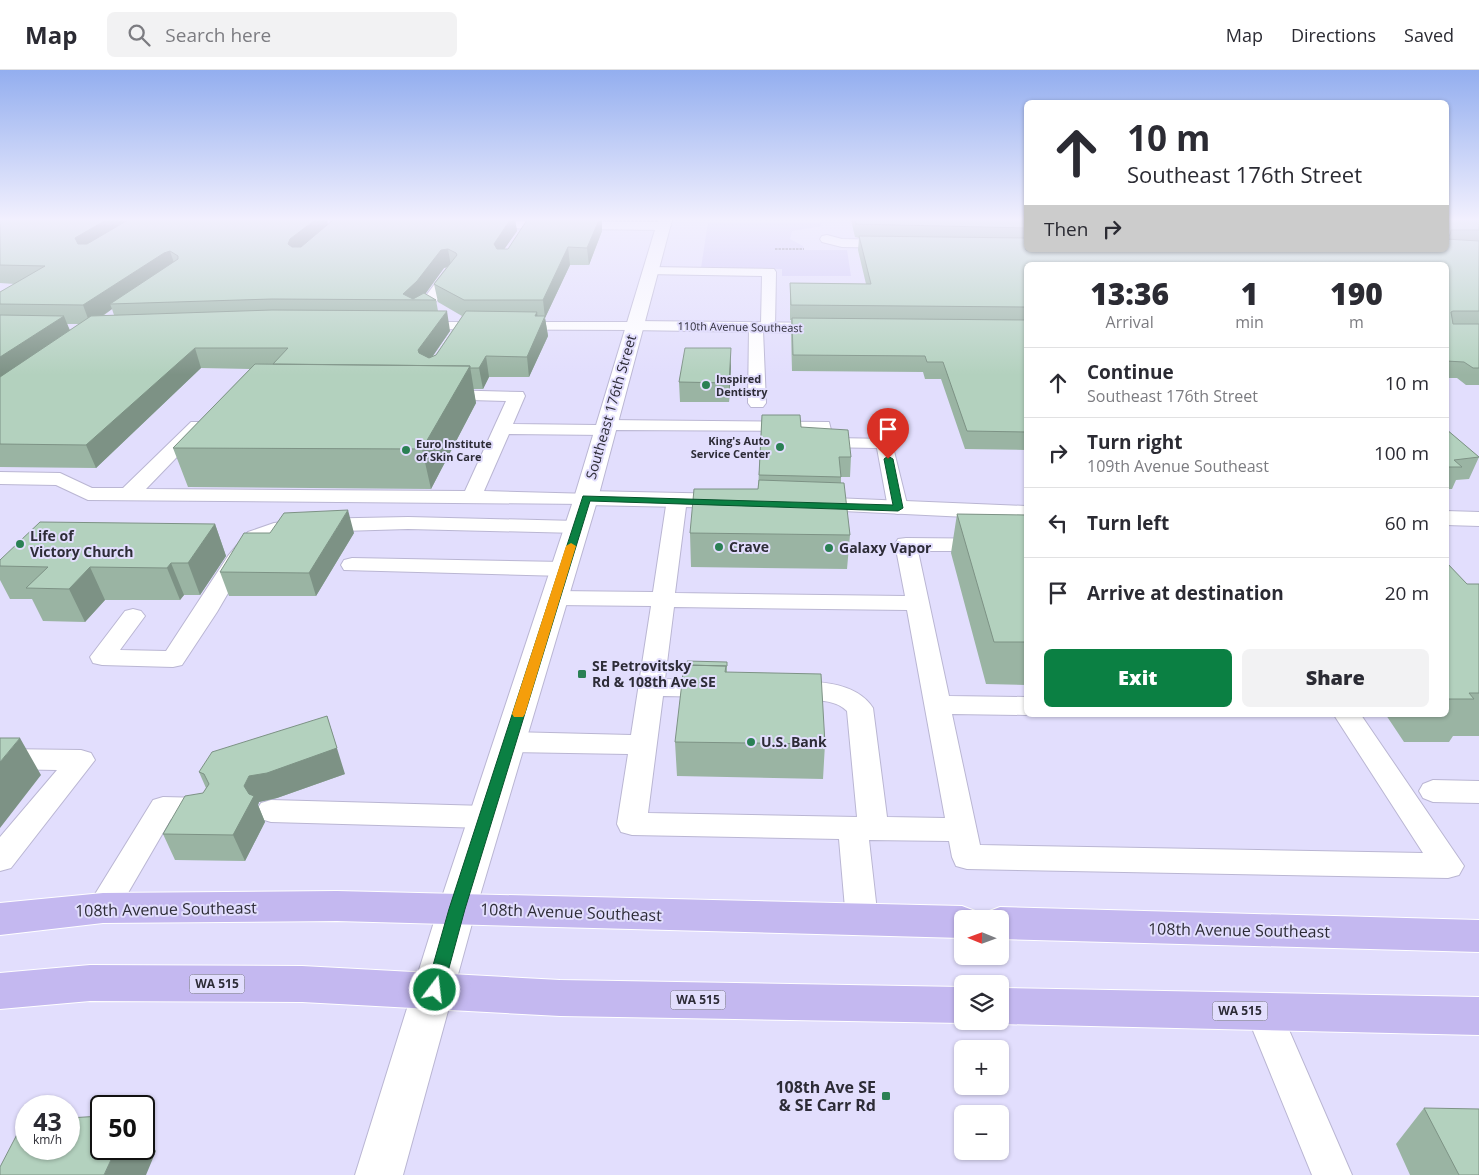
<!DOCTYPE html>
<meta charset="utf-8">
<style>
:root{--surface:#fff;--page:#f2f2f3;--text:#2b2b33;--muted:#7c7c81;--line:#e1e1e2;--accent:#0b8043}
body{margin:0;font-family:"Open Sans",sans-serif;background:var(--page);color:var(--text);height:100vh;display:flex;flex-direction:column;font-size:19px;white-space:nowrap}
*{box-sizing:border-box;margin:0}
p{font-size:16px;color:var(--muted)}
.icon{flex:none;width:28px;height:28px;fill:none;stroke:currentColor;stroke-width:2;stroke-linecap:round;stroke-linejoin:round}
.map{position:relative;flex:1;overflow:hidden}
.panel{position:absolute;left:1024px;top:192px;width:425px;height:455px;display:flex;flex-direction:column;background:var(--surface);border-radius:8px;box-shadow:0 1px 4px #0004}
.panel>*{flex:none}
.hud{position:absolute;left:1024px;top:30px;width:425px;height:152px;border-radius:8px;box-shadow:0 1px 4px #0004;background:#fff;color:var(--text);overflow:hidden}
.needle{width:32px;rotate:271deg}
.controls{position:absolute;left:954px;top:840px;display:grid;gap:10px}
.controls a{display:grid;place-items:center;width:55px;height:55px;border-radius:8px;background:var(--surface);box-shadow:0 1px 4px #0004;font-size:25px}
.speed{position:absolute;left:15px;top:1025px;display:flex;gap:10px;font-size:25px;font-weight:700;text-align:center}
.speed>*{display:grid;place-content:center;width:65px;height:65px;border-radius:50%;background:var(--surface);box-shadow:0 1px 4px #0004;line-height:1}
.speed small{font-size:12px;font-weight:400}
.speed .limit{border:2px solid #111;border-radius:8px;background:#fff;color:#111}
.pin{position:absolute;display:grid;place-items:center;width:42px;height:42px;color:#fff;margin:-51px -21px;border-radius:50% 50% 50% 0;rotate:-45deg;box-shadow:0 0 5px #0007}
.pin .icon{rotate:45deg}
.me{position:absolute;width:55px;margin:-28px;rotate:15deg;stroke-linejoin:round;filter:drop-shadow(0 0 4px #0008)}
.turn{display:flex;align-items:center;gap:18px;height:105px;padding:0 20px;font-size:22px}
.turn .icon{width:65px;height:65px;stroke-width:2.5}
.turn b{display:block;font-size:35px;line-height:42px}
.then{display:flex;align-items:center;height:48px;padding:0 20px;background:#0003;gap:10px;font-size:19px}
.eta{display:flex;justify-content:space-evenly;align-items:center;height:85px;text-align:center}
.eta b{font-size:30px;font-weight:800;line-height:35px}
.cta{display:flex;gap:10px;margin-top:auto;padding:10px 20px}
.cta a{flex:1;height:58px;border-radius:8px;background:var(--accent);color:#fff;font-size:20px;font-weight:800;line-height:58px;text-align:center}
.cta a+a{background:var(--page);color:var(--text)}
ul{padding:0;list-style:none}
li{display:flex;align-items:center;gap:15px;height:70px;padding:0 20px;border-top:1px solid var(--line)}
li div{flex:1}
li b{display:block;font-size:19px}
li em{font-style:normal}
header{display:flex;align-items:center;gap:30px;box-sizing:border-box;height:70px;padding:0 25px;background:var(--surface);border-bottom:1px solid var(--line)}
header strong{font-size:24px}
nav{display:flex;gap:28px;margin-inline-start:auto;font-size:18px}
.search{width:350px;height:45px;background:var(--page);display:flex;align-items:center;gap:12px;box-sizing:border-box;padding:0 18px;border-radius:8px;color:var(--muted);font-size:19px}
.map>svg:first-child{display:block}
.green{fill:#d0c9f8}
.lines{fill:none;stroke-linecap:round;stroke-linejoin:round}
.service-casing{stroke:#bab6d3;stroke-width:2}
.minor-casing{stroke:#bab6d3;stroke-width:2}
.secondary-casing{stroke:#bab6d3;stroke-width:2}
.primary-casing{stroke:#fff;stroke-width:2}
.path{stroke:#828094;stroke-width:2;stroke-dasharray:2.5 1;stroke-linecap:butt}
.service{fill:#fff;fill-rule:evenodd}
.minor{fill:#fff;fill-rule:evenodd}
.secondary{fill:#fff;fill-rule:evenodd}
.primary{fill:#c4b8f0;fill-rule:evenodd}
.wall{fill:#9ab4a3;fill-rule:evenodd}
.shaded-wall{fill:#7d9285}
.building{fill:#b3d1be;stroke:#7d9285}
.route{fill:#0b8043;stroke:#07532c}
.slow{fill:#f59e0b}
.poi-dot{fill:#2a8054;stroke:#e2defd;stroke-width:2}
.labels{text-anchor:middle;stroke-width:4;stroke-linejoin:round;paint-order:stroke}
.far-street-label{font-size:11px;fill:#2d2c37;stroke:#e2defd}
.far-poi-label{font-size:11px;font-weight:bold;fill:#2d2c37;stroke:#e2defd;text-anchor:start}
.shield{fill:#e2defd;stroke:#636172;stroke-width:1}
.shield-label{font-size:12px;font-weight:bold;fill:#2d2c37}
.street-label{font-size:14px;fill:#2d2c37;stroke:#e2defd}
.poi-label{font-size:14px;font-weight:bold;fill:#2d2c37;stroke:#e2defd;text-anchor:start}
.near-street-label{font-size:16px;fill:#2d2c37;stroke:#e2defd}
.near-poi-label{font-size:16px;font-weight:bold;fill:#2d2c37;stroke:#e2defd;text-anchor:end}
</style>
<header>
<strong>Map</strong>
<div class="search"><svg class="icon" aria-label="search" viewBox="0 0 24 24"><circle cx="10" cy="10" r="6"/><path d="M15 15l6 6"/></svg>Search here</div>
<nav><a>Map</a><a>Directions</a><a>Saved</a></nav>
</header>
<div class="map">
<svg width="1479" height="1105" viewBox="0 0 1479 1105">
<rect width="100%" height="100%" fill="#e2defd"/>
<path class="green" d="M708,152L821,153L822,156L792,161L790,169L803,176L804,180H847L851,206H782V199L701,198Z"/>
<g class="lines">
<defs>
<path id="service" d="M650,197L774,199L776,202L775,257L773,260H763L766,333L763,337H751L748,333L749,257L751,254H761L762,206L645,204L643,201Z
M451,198L458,202L432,237L414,252H634L641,256L634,260L418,259L413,258L411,255L413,252H403L401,249L403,246L422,231L446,199Z
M441,320L523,322L525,326L513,354L597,355L600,351L606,350L829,352L833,368L891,369L908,438L905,442L898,444L891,442L888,438L877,378L819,377L815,361L614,360L611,364L605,365L509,364L484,421L593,424L596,428L593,432L586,434L88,430L56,415L0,414V402L60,403L92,418H123L191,352H203L206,356L203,360L146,419L465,421L506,331L435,329L433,325L435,321Z
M677,423L684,425L687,429L675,523L905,526L895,474L898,469L906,468L1026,469V481H918L949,626L1026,627V645L952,644L980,775L1423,783L1334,645H1361L1464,796L1459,805L1448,808L967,799L956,796L952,787L949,771L869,770L878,850L874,860L862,864L850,860L846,850L839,769L632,765L621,762L617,754L628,684L510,682L500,679L496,672L500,665L510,662L631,665L651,536L555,535L547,533L543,528L547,523L555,521L653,522L667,429L670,425ZM674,537L907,540L945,748L887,747L873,638C856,611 809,608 781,616L777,622L781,628C803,634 829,624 847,641L857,747L648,743L663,626L712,627L721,625L725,619L721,613L712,611L665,609Z
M408,447L577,451L584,453L587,457L584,461L577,463L408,459L309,462L277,465L262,470L252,482L217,542L182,595L173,597L102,595L93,593L90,587L125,541L133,539L141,541L145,546L120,580L166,581L228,486L248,462L274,453L309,449Z
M352,488L564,492L572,494L575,499L572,504L564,506L344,500L341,495L344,490Z
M0,679L81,680L91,683L95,690L11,798L0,801V767L57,700L0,699Z
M1433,710L1479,711V733L1433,732L1423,728L1419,721L1423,714Z
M163,727L204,728L214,731L219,739L214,747L204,750L171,749L114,847L103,851L92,847L87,838L92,829L153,730Z
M271,730L486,736L496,739L501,747L496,755L486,758L271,752L261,749L256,741L261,733Z
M1263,925L1276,930L1352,1105H1312L1245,941L1250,930Z"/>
<path id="minor" d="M479,151L664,152L671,156L664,160L474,158L472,155Z
M827,165L842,169L895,170L902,174L895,178L842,177L822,172L820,169L822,166Z
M634,251L828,253L834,254L837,258L834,262L828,263L628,260L625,256L628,252Z
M586,421L730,424L738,426L742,431L738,436L730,438L586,435L578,433L574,428L578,423Z
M810,427L1026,436V450L802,439L798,434L802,429Z
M1446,441L1479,442V456L1446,455Z"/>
<path id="secondary" d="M658,150H672L598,428L476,839L403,1105H355L438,839L574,428Z"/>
<path id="primary" d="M337,821L962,836L975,841L979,849H962V868L337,851L103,853L0,865V833L103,823Z
M1000,837L1479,850V882L1000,869V849H983L987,842Z
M90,895L302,896L560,910L962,917V951H968L962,953L560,946L302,932L90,931L0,939V903Z
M1000,918L1479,927V965L1000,954L991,951H1000Z"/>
</defs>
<use href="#service" class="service-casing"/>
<use href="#minor" class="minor-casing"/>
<use href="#secondary" class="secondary-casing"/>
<use href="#primary" class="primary-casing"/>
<path class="path" d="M775,179H804"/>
<use href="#service" class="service"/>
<use href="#minor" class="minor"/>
<use href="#secondary" class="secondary"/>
<use href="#primary" class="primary"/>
</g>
<path class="wall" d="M0,150H124L125,152L128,150H327L328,155L333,150H515L517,161L504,179H508L527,150H602V161L589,195H570L545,248L548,266L529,307H489L483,319H473L476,333L431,419L188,417L173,378L250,299L201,298L96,398L0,397V222L15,214L0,213ZM447,197L434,214L438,232L462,246L436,285L433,286L450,261L438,241L436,230L425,224L444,198ZM112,239L114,245L103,246ZM67,254H79L70,260Z
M851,150H1026V180L1446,150H1479V315H1466L1457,308H1446V195H1026V380L965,379L941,309H925L923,302L792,301L791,264V250H790V213L866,214L858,180L859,168L855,167Z
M731,297L729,332H680L679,312Z
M762,345L801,357L851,387L850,407H841V413L850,465L847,499L691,497L690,463L758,419Z
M1446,359L1479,387L1469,409L1456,410L1452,419H1446Z
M957,444L1026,445V615L986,614L951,483Z
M215,454L226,486L200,525H184L180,530H105L85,552L43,551L32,529H10L0,510V490Z
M354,463L316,526H229L220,502Z
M1446,492L1467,514H1479V666H1453L1449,672H1404L1386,645H1446Z
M727,592V603L825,674L823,709L677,706L675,672Z
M199,702L345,704L277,728L259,732L258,735L265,752L245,791L175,790L163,764L203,723L206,718Z
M1424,1038L1479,1105H1410L1396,1074Z"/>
<path class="shaded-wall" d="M106,150H124L127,158L82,185L75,168Z
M315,150H327L329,159L294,186L288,174L290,169Z
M510,150H515L517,161L496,191L494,174Z
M599,150H602V161L589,195L587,178Z
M1446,165H1450L1446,173Z
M568,177L570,195L545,248L548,266L529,307L527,287L535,246L537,242L539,259L545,248L543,230Z
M448,179L451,196L444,198L421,230H404L403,224L441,180Z
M170,181L176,199L110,234L112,239L90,254L83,235L164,183Z
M447,241L450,261L425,297H422L418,280Z
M64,246L72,266L0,315V287Z
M195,278L201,298L96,398L86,375Z
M731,278V297L729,332V313Z
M486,286L489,307L483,319L479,298Z
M470,296L476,333L431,419L422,379Z
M348,440L354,463L316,526L309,503Z
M215,454L226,486L200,525L188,493Z
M171,493L184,525L180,530L167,498Z
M90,497L105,530L85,552L69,519Z
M327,646L345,704L277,728L259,732L258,735L265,752L245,791L233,765L244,716L249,706Z
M20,668L41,705L0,758V692Z
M144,1064L156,1081L146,1105H104L116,1079H144Z"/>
<path class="building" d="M0,150H106L75,168L78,174H87L128,150H315L290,169L288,174L292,177H301L333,150H510L494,174L497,179H508L527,150H599L587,178L568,177L543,230H464L434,214L457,185L456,183L448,179L441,180L417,211L403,224L413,229L424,223L436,230L272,229L110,234L178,189V186L170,181L164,183L83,235L0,234V222L45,196L0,195Z
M855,150H1026V158L856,154Z
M1446,150H1479V160H1451L1450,165H1446Z
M859,166L1026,168V180H1446V169L1479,171V241H1453L1451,242L1453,254H1479V298H1473L1464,292L1446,291V195H1026V237L791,235L790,213L871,214Z
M272,240L447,241L418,280L419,283L429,288L436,285L466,241L537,242L535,246H545L527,287L486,286L479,298H470V296L273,294L288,278H195L86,375L0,374V307L91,246Z
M0,245L64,246L0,287Z
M792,248L1026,250V362L967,361L943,292H927L925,286L793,285Z
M685,278H731L729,313L679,312Z
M255,294L470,296L422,379L173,378Z
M762,345H800L801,357L848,360L851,387H839L841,407L759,405Z
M1446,359L1479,387L1454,390L1462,397H1446Z
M759,410L844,413L850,465L690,463L694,419H758Z
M348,440L309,503L220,502L244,463H270L284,443Z
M957,444L1026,445V572H994Z
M40,452L215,454L188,493H171L167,498L90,497L69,519L26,518L48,497L0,496V490Z
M1446,492L1467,514H1479V623H1469L1474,629H1446Z
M687,591L727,592V596L687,595Z
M684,595L726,596L725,602L821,604L825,674L675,672Z
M327,646L337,678L267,703L249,706L244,716L249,724L254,726L233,765L163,764L185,726L203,723L209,714L204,704L199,702L212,682Z
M0,668H20L0,692Z
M1424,1038L1479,1039V1105H1459Z
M101,1046V1079H116L104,1105H0V1097L25,1049H26V1079H69V1048Z"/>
<linearGradient id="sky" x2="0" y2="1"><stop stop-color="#93aeef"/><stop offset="0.49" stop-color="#f2f0fe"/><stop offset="1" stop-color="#f2f0fe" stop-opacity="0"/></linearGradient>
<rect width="1479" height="305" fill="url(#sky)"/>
<path class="route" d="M888,386L893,389L903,438L898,441L590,431L465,839L443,920L441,925L435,927L429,925L426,920L449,839L583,426L893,435L884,389Z"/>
<path class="slow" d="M571,473L576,476L525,644L523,647H514L512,644L566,476Z"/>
<g class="poi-dot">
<circle cx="706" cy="315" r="5"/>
<circle cx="780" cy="377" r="5"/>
<circle cx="406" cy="380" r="5"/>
<circle cx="20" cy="474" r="5"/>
<circle cx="719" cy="477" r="5"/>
<circle cx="829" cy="478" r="5"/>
<rect x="577" y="599" width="10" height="10" rx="2.5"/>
<circle cx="751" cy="672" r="5"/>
<rect x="881" y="1021" width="10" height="10" rx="2.5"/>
</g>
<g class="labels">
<g class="far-street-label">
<text transform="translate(740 257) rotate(1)" y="4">110th Avenue Southeast</text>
</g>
<g class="far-poi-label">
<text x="716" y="313">Inspired<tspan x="716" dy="13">Dentistry</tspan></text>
<text x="770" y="375" text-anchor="end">King's Auto<tspan x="770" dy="13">Service Center</tspan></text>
<text x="416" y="378">Euro Institute<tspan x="416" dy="13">of Skin Care</tspan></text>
</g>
<g class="shield">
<rect x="189.5" y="904.5" width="55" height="19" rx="4"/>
<rect x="670.5" y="920.5" width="55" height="19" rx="4"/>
<rect x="1212.5" y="931.5" width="55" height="19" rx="4"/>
</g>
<g class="shield-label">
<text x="217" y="918">WA 515</text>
<text x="698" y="934">WA 515</text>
<text x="1240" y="945">WA 515</text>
</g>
<g class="street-label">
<text transform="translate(611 337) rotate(-74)" y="5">Southeast 176th Street</text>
</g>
<g class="poi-label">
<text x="30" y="471">Life of<tspan x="30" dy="16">Victory Church</tspan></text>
<text x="729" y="482">Crave</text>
<text x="839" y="483">Galaxy Vapor</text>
<text x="592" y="601">SE Petrovitsky<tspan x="592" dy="16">Rd &amp; 108th Ave SE</tspan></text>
<text x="761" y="677">U.S. Bank</text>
</g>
<g class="near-street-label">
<text transform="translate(166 839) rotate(-1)" y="6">108th Avenue Southeast</text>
<text transform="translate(571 842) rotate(2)" y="6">108th Avenue Southeast</text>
<text transform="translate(1239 860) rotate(1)" y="6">108th Avenue Southeast</text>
</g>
<g class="near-poi-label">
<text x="876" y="1023">108th Ave SE<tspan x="876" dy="18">&amp; SE Carr Rd</tspan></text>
</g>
</g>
</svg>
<div class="controls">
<a><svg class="needle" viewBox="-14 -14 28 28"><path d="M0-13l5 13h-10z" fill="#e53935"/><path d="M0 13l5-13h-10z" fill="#7c7c81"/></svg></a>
<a><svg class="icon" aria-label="layers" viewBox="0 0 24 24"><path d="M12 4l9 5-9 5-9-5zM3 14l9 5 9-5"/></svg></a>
<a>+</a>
<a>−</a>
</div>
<div class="speed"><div>43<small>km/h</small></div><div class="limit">50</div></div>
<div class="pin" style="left:888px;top:389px;background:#d93025"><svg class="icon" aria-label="arrive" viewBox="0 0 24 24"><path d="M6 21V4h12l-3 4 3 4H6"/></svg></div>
<svg class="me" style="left:435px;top:920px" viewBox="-20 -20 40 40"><circle r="17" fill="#0b8043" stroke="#fff" stroke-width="3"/><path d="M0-11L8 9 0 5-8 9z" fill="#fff"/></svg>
<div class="hud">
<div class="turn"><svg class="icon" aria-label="ahead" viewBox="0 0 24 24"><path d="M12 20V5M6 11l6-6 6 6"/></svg><div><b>10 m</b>Southeast 176th Street</div></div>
<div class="then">Then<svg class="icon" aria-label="right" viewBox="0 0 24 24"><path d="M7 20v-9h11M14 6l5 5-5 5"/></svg></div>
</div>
<section class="panel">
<div class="eta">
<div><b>13:36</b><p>Arrival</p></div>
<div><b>1</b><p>min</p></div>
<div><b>190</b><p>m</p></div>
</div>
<ul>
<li><svg class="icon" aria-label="ahead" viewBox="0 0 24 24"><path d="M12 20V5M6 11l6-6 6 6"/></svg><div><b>Continue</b><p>Southeast 176th Street</p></div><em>10 m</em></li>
<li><svg class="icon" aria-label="right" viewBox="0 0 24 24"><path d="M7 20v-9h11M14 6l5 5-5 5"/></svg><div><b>Turn right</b><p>109th Avenue Southeast</p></div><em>100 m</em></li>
<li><svg class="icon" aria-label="left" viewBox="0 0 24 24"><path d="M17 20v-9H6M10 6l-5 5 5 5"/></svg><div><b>Turn left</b></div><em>60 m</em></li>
<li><svg class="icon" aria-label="arrive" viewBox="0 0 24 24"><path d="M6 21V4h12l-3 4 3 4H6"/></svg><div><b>Arrive at destination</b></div><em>20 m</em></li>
</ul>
<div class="cta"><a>Exit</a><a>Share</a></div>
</section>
</div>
